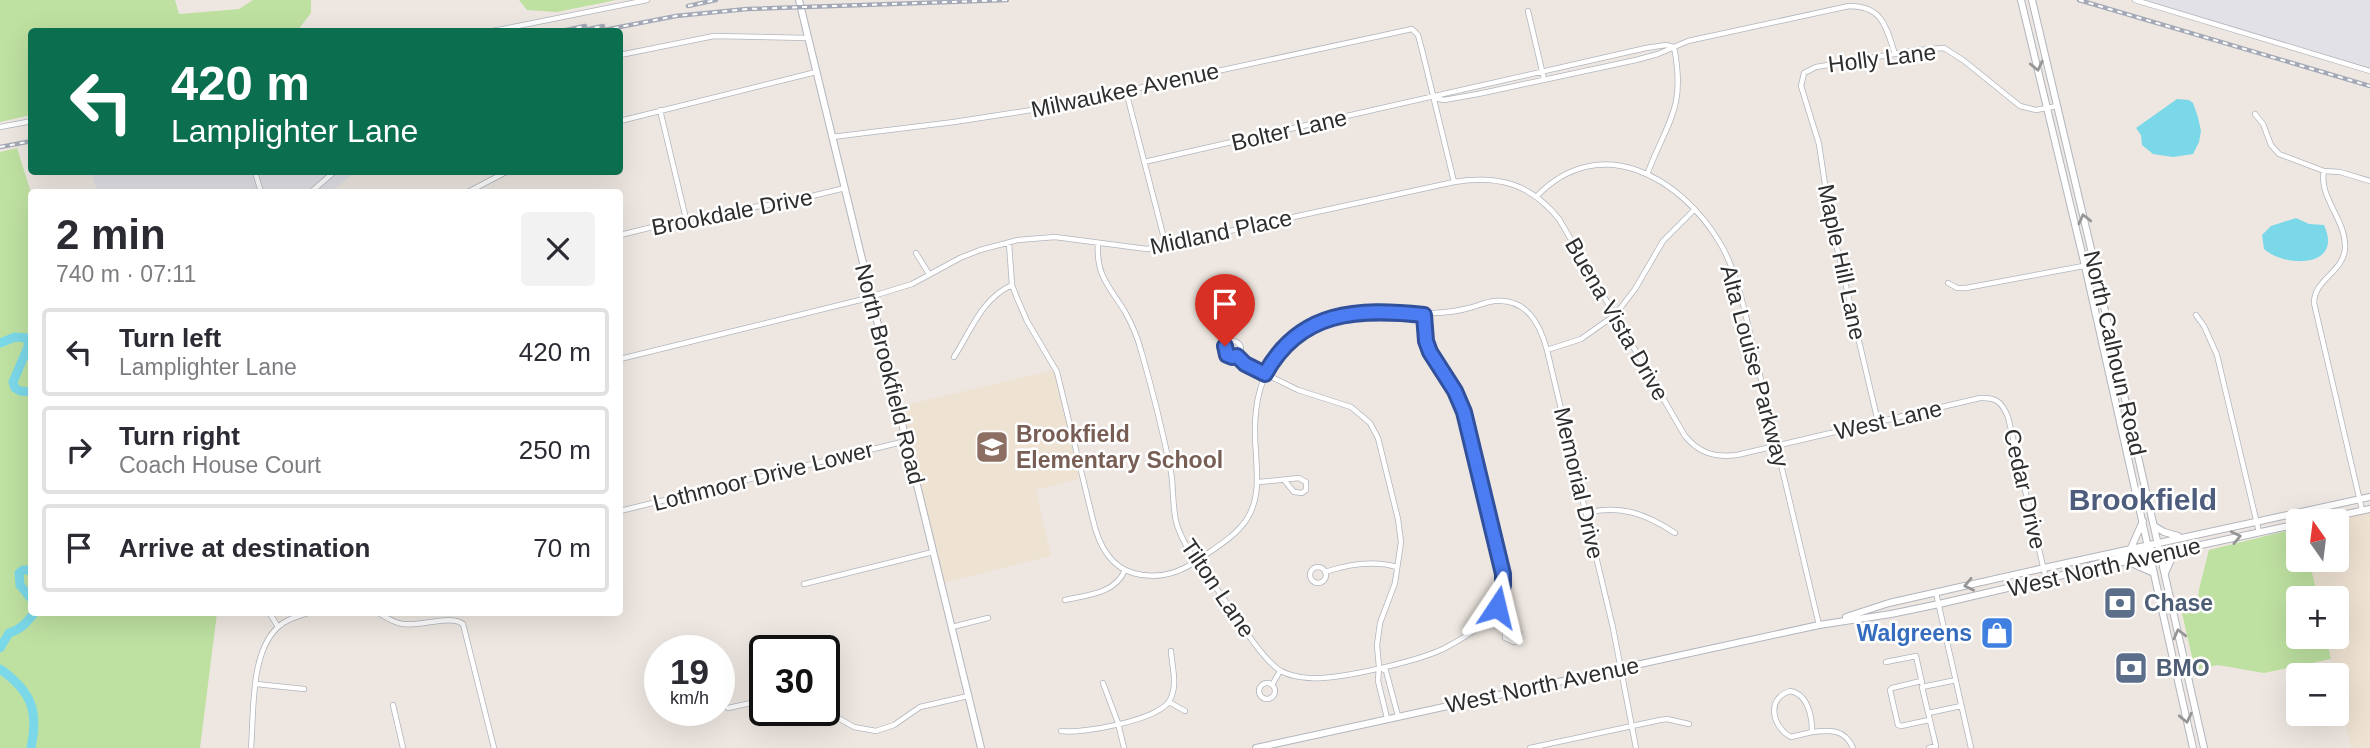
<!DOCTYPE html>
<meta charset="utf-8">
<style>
:root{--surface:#fff;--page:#f2f2f3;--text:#2b2b33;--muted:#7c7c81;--line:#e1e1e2}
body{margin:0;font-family:Helvetica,sans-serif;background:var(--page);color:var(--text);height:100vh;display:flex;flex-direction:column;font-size:26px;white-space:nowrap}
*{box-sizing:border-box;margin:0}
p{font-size:23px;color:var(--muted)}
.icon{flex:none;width:38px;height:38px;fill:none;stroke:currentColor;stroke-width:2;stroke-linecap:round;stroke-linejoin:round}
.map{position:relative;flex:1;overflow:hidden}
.panel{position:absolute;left:28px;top:189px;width:595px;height:427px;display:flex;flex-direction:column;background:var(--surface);border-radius:7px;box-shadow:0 7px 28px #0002}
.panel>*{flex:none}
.hud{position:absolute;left:28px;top:28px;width:595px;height:147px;border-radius:7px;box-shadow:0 7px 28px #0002;background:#0b6e4f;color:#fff;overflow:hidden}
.needle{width:46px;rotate:346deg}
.controls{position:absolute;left:2286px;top:509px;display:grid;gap:14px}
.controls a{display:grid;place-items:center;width:63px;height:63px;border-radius:7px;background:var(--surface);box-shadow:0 7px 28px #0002;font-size:35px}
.speed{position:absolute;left:644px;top:635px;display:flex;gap:14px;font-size:35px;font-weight:700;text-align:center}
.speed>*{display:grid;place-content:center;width:91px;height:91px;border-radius:50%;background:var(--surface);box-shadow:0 7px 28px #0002;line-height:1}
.speed small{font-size:18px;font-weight:400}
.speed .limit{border:4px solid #111;border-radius:10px;background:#fff;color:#111}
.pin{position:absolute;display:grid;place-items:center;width:60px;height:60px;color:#fff;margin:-72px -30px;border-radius:50% 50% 50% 0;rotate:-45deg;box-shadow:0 0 7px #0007}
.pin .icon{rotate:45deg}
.me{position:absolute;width:77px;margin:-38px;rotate:10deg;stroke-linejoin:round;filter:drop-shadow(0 0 5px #0008)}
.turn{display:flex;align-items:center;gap:24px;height:147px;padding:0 28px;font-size:32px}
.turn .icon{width:91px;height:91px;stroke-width:2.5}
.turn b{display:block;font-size:49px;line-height:60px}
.round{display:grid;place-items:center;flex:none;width:74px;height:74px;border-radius:7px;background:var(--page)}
.headline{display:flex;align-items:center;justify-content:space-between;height:119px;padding:0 28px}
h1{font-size:42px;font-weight:800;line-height:52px}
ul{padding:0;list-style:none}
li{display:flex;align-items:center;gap:21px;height:88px;margin:0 14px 10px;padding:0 14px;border:4px solid var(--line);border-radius:7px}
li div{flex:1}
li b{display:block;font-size:26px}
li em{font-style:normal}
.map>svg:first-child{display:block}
.industrial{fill:#e2e1e7}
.education{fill:#eee2d2}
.green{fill:#bee1a1}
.water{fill:#7bd8e9}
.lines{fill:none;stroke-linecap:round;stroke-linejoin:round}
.river{stroke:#7bd8e9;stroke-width:9}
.street-casing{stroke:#b1b5bd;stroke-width:6}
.secondary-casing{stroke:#b1b5bd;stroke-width:8}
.street{stroke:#fff;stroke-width:4.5}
.secondary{stroke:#fff;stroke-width:6}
.rail-casing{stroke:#a4a9b7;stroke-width:4.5}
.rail{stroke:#fff;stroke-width:2;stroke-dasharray:5;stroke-linecap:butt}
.oneway{stroke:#969696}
.route-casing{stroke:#31519d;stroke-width:18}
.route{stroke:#4b7cf1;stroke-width:12}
.labels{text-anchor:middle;stroke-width:5;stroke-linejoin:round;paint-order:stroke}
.street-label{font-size:23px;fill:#2e2e2e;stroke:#fff}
.education-label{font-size:23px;font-weight:bold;fill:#785e54;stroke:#fff;text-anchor:start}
.service-label{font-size:23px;font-weight:bold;fill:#4e5e75;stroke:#fff;text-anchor:start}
.shop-label{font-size:23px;font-weight:bold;fill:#366cbe;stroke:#fff;text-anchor:end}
.district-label{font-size:30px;font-weight:bold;fill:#4f5d7d;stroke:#fff}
</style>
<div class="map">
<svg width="2370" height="748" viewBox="0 0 2370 748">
<rect width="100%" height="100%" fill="#eee7e1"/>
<path class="industrial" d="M2144,0H2370V67L2363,65Z
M92,172H356L330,192H97Z"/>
<path class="education" d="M1054,370L1079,479L1036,490L1051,556L944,583L902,406Z
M2370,512V748H2351L2326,637H2336V598H2318L2309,560H2336V522L2328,521Z"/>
<path class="green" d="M0,0H175L179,14L239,9L253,0H311V13L297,31L32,32L31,115L0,122Z
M519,0H616L557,12L527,10Z
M17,148L32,196V612L217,613L200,748H0V152Z
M2298,528V560H2309L2318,598H2298V637H2326L2331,659L2264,673L2218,665L2195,670L2182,613L2197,609L2199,589L2209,550Z"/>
<path class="water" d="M2177,99L2189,100L2193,103L2198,117L2201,131L2199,142L2193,154L2173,157L2153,154L2142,145L2141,135L2136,128Z
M2296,218L2309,224L2324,225C2344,268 2285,268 2264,249L2262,235L2271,226Z"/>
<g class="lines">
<path class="river" d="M0,343L15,337L28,338V347L13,382L15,388L20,391L32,392
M32,570H23L19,573L20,585L32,600
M0,648L9,633C22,629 27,622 35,612
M0,669C31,691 39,710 31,748"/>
<defs>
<path id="street" d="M2135,0L2370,71
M1528,11L1544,79
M488,32L647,0
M620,55L714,36L808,38
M1126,91L1166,246
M1434,98L1444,100L1478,94L1636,60L1658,54L1688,41L1849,6C1883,6 1886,27 1895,54
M660,110L686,219
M2255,114L2263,124L2271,145L2279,154L2324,171L2340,172L2370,181
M620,121L816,72
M0,127L32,121
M832,137L954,122L1051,107L1412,29L1418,35L1422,50L1454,182
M1144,162L1646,48L1666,45L1674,47
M2324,171C2318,197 2347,221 2345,248C2344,272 2314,279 2314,303L2362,510
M255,172L261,192
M1648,172C1668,120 1686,108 1674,47
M311,192L334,172
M468,192L506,172
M1537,196C1600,131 1681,177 1720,243C1732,263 1738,286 1744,308L1819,625
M620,235L710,213L783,203L845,188
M1009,243L1012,285L1017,298L1027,321L1057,372L1093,520C1098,542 1109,566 1133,573C1157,580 1178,574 1198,560C1215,548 1235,537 1247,519C1260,498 1257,477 1256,453C1252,409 1258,367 1294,337C1345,295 1410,324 1469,308C1477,306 1486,302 1494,301C1527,298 1540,324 1547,350L1613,628L1636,748
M1098,243C1096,275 1108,285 1124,310C1132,324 1138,338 1142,354C1153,392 1163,433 1171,472C1174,490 1172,508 1177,525C1186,552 1206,574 1222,596C1236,616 1262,660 1281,671C1292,677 1309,679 1322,678C1352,676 1419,661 1445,648C1477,631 1505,614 1503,574L1464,412L1455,391L1430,352L1426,341L1424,315
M916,253L929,274
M1948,283L1957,288H1966L2094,264
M2196,315L2204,326L2217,355L2259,532
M1225 349a8 8 0 1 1 16 0a8 8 0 1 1-16 0Z
M1547,350L1581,339L1615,315L1635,289L1663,241L1694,210
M1237,356L1245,364L1298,390L1351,407L1370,423L1378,438L1398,519L1401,542L1395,583L1380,623L1377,645L1379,667L1378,681L1387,718
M954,357C971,331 981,299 1012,285
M620,359L860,300L912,284L960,258L980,250L1018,240L1055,237L1147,249L1454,182C1498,175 1530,183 1559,219L1685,436C1699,453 1715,458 1737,455L1980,398C1996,397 2002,402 2008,417L2046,579
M1878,422L1830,218L1819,144L1801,86L1804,73L1816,67L1918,50L1944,48L1963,60L2020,106L2036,110L2057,106
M1259,482L1299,478L1306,482V490L1302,493L1294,492L1284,480
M620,511L906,441
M1586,513C1620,504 1646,514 1675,533
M1310 575a8 8 0 1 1 16 0a8 8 0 1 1-16 0Z
M1325,572C1349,564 1373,560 1397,567
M804,584L933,552
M1936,593L1971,748
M1065,600C1087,595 1115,594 1125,570
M269,612L278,627
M377,612C385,617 394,623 403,624C421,627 450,614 463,624L494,748
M1493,615L1505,626L1516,629L1519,633L1518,638L1514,642L1505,638V626
M952,627L988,618
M1886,662L1916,656L1922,683
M1379,667L1386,671L1398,716
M1921,681L1892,688L1890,690L1898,725L1901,726L1929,720
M1103,683L1118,723L1124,748
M1259 691a8 8 0 1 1 16 0a8 8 0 1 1-16 0Z
M256,684L304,689
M1272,685L1280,671
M1790,691C1808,694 1812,716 1812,732L1791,737C1773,728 1765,699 1790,691Z
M1169,702L1185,711
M393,705L403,748
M728,708L765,700
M824,710L854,727L876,731L894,725L920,707L968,696
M1928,713L1961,706
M1061,731C1082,734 1160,720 1170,700C1178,684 1172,668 1171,651
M1812,732C1831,730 1845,729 1853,748
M251,748C254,713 250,654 277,628C286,619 299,616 311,612
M1530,748L1660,720L1667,719L1689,724
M1929,748L1936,746L1922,687L1956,680"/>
<path id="secondary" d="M799,0L981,748
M2021,0L2085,266L2193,748
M2032,0L2091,249L2204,748
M2309,522L2370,509
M2154,526L2164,532L2178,536
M2131,548L2143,521
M2129,562L2154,573
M2090,566L2151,549
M2165,573L2175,551
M1846,617L1889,603L2044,568L2370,497
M1256,748L1819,625L1891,614L1939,604L2076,572L2298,524"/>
</defs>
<use href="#street" class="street-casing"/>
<use href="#secondary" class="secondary-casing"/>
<use href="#street" class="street"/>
<use href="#secondary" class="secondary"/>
<defs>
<path id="rail" d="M2079,0L2370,86
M688,6L716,0
M557,32L585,26
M575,32L603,26
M594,32L676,16L747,9L1007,0
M0,147L32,141"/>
</defs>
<use href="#rail" class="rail-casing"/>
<use href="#rail" class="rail"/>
</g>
<defs><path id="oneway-chevron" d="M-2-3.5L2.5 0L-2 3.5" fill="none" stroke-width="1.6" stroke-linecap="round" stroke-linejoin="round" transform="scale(1.75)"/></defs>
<g class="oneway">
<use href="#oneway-chevron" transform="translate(2037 66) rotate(77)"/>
<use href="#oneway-chevron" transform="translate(2084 219) rotate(-104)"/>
<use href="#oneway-chevron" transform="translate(2236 537) rotate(-12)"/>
<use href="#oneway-chevron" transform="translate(1969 585) rotate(168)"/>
<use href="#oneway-chevron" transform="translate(2179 634) rotate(-104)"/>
<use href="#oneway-chevron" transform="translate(2186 718) rotate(78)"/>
</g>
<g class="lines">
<defs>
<path id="route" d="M1225,346L1227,355L1232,357L1237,356L1245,364L1265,374C1300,310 1358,308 1424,315L1426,341L1430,352L1455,391L1464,412L1503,574V585L1497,607"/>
</defs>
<use href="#route" class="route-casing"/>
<use href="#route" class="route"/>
</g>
<defs>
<symbol id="school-square" viewBox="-11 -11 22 22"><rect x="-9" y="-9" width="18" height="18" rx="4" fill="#8d6e63" stroke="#fff"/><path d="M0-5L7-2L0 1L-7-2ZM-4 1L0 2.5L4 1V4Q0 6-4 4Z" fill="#fff"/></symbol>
<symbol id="bank-square" viewBox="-11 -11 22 22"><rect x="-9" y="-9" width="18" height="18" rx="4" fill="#5c6f8a" stroke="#fff"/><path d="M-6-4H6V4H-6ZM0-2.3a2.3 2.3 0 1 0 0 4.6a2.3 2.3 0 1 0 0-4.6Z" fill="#fff"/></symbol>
<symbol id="shop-square" viewBox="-11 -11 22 22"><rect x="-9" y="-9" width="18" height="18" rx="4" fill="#3f7fe0" stroke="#fff"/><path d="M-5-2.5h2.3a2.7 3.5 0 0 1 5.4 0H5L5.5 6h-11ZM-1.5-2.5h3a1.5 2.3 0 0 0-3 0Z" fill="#fff"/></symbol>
</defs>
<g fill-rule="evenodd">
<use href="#school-square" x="973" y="428" width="38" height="38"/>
<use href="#bank-square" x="2101" y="584" width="38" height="38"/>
<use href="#shop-square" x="1978" y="614" width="38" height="38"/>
<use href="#bank-square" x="2112" y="649" width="38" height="38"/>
</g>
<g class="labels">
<g class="street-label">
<text transform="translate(1882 58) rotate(-7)" y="8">Holly Lane</text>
<text transform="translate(1125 90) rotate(-12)" y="8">Milwaukee Avenue</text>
<text transform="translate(1289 130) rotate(-13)" y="8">Bolter Lane</text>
<text transform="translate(732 212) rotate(-11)" y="8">Brookdale Drive</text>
<text transform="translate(1221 232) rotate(-12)" y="8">Midland Place</text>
<text transform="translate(1842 262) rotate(78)" y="8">Maple Hill Lane</text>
<text transform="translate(1617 319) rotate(60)" y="8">Buena Vista Drive</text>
<text transform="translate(2115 353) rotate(77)" y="8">North Calhoun Road</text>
<text transform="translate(1755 366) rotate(75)" y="8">Alta Louise Parkway</text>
<text transform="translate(890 374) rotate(76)" y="8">North Brookfield Road</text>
<text transform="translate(1888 420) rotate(-13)" y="8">West Lane</text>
<text transform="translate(763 476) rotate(-14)" y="8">Lothmoor Drive Lower</text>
<text transform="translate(1579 483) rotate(77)" y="8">Memorial Drive</text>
<text transform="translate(2025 489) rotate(77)" y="8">Cedar Drive</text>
<text transform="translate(2104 567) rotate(-13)" y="8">West North Avenue</text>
<text transform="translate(1218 588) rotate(56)" y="8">Tilton Lane</text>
<text transform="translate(1542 685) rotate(-12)" y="8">West North Avenue</text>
</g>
<g class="education-label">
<text x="1016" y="442">Brookfield<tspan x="1016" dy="26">Elementary School</tspan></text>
</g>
<g class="service-label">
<text x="2144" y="611">Chase</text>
<text x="2156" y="676">BMO</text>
</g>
<g class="shop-label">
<text x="1972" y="641">Walgreens</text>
</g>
<g class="district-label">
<text x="2143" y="510">Brookfield</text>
</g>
</g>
</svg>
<div class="controls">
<a><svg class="needle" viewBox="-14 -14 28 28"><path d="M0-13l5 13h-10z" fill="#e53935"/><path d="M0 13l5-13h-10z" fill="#7c7c81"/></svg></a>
<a>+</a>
<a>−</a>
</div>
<div class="speed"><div>19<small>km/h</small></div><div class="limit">30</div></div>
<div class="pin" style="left:1225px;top:346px;background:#d93025"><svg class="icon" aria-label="arrive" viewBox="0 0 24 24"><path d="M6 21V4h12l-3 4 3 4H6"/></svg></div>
<svg class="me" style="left:1497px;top:607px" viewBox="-20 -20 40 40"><path d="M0-17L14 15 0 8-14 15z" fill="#4b7cf1" stroke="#fff" stroke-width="4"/></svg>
<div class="hud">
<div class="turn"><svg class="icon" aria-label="left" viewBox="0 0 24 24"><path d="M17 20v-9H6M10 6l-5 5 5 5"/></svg><div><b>420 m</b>Lamplighter Lane</div></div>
</div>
<section class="panel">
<div class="headline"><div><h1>2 min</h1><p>740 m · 07:11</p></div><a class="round"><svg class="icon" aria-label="close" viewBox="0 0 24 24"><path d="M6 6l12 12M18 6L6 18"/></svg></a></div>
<ul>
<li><svg class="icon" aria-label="left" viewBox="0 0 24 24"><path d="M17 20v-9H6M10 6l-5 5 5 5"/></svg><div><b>Turn left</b><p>Lamplighter Lane</p></div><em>420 m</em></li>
<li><svg class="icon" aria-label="right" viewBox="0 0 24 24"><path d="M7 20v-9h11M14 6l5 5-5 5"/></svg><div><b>Turn right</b><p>Coach House Court</p></div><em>250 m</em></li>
<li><svg class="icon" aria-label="arrive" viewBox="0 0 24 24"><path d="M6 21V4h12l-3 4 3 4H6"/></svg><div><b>Arrive at destination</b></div><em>70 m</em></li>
</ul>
</section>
</div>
